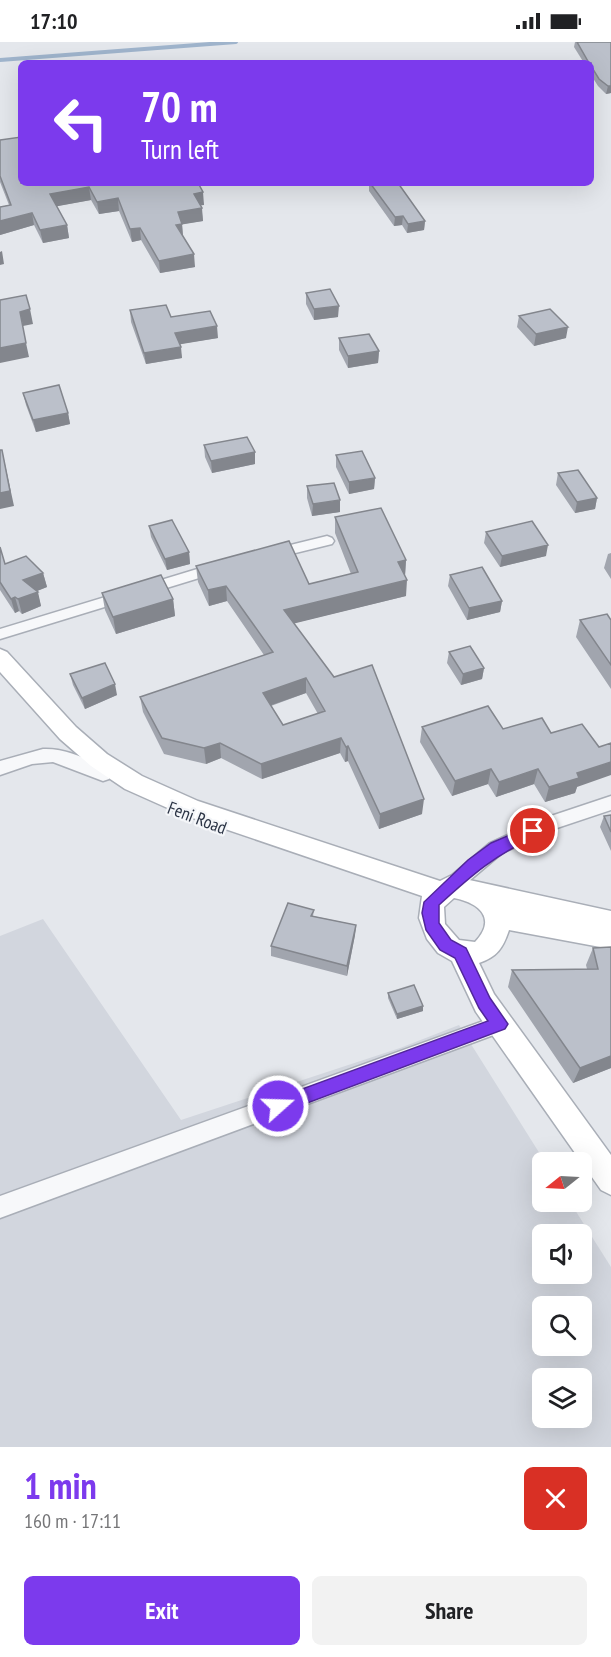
<!DOCTYPE html>
<meta charset="utf-8">
<style>
:root{--surface:#fff;--page:#f2f2f2;--text:#202124;--muted:#757577;--accent:#7c3aed}
body{margin:0;font-family:"PT Sans Narrow",sans-serif;background:var(--page);color:var(--text);height:100vh;display:flex;flex-direction:column;font-size:22px;white-space:nowrap}
*{box-sizing:border-box;margin:0}
p{font-size:20px;color:var(--muted)}
.icon{flex:none;width:33px;height:33px;fill:none;stroke:currentColor;stroke-width:2;stroke-linecap:round;stroke-linejoin:round}
.map{position:relative;height:1405px;overflow:hidden}
.panel{display:flex;flex-direction:column;background:var(--surface);flex:1}
.panel>*{flex:none}
.guide{position:absolute;left:18px;top:18px;width:576px;height:126px;border-radius:9px;box-shadow:0 6px 24px #0002;background:#7c3aed;color:#fff;overflow:hidden}
.needle{width:39px;rotate:252deg}
.buttons{position:absolute;left:532px;top:1110px;display:grid;gap:12px}
.buttons a{display:grid;place-items:center;width:60px;height:60px;border-radius:9px;background:var(--surface);box-shadow:0 6px 24px #0002;font-size:30px}
.pin{position:absolute;display:grid;place-items:center;width:51px;height:51px;color:#fff;margin:-26px;border:3px solid #fff;border-radius:50%;box-shadow:0 2px 6px #0007}
.me{position:absolute;width:66px;margin:-33px;rotate:70deg;stroke-linejoin:round;filter:drop-shadow(0 0 4px #0008)}
.turn{display:flex;align-items:center;gap:21px;height:126px;padding:0 24px;font-size:27px}
.turn .icon{width:78px;height:78px;stroke-width:2.5}
.turn b{display:block;font-size:42px;line-height:51px}
.round{display:grid;place-items:center;flex:none;width:63px;height:63px;border-radius:9px;background:var(--page)}
.head{display:flex;align-items:center;justify-content:space-between;height:102px;padding:0 24px}
h1{font-size:36px;font-weight:700;line-height:45px;color:var(--accent)}
.button{display:flex;gap:12px;margin-top:auto;padding:12px 24px}
.button a{flex:1;height:69px;border-radius:9px;background:var(--accent);color:#fff;font-size:24px;font-weight:700;line-height:69px;text-align:center}
.button a+a{background:var(--page);color:var(--text)}
.status{display:flex;justify-content:space-between;align-items:center;height:42px;padding:0 30px;background:var(--surface);direction:ltr}
.status svg{height:16px;fill:currentColor}
.map>svg:first-child{display:block}
.built{fill:#d2d6de;fill-rule:evenodd}
.lines{fill:none;stroke-linecap:round;stroke-linejoin:round}
.stream{stroke:#9fb4cc;stroke-width:4}
.minor-casing{stroke:#a9aeb7;stroke-width:3}
.secondary-casing{stroke:#a9aeb7;stroke-width:3}
.minor{fill:#f7f8fa;fill-rule:evenodd}
.secondary{fill:#fff;fill-rule:evenodd}
.wall{fill:#a1a5ae;fill-rule:evenodd}
.shaded-wall{fill:#83868d}
.building{fill:#bbc0ca;stroke:#83868d;stroke-width:1.5;fill-rule:evenodd}
.route{fill:#7c3aed;stroke:#51269a;stroke-width:1.5}
.labels{text-anchor:middle;stroke-width:4.5;stroke-linejoin:round;paint-order:stroke}
.street-label{font-size:18px;fill:#2b3445;stroke:#f4f6f9}
</style>
<div class="status"><b>17:10</b><svg viewBox="0 0 49 12"><path d="M0 12V9h3v3zM5 12V6h3v6zM10 12V3h3v9zM15 12V0h3v12zM26 1h20v11H26zM47 4h2v5h-2z"/></svg></div>
<div class="map">
<svg width="611" height="1405" viewBox="0 0 611 1405">
<rect width="100%" height="100%" fill="#e4e7ec"/>
<path class="built" d="M43,877L181,1078L400,1006L459,983L545,1120H543V1160H570L611,1225V1405H0V894ZM543,1192H582V1232H543ZM543,1264H582V1304H543ZM543,1336H582V1376H543Z"/>
<g class="lines">
<path class="stream" d="M0,18L236,0"/>
<defs>
<path id="minor" d="M327,494L332,496L334,499L332,502L271,517L264,512L266,509Z
M217,521L222,523L224,526L222,529L0,597V587Z
M43,707C67,706 88,718 109,727L111,732L109,737L103,739L53,720L32,722L0,733V719Z
M611,754V768L557,786L502,811L456,850L450,853L444,850L441,845L444,840L490,801L545,776Z
M500,973L507,976L510,982L507,988L0,1176V1154Z"/>
<path id="secondary" d="M0,607L7,610L76,685L107,712L142,734L198,759L440,839L450,834L474,839L611,869V907L509,888C503,906 497,915 479,921L494,952L611,1113V1153L601,1148L476,970L452,919L438,911L427,897L419,876L422,854L181,772L125,747L91,724L60,697L0,630ZM454,856C480,861 497,877 475,900L459,898L445,882L444,865Z"/>
</defs>
<use href="#minor" class="minor-casing"/>
<use href="#secondary" class="secondary-casing"/>
<use href="#minor" class="minor"/>
<use href="#secondary" class="secondary"/>
</g>
<path class="wall" d="M575,0H611V51L606,52L598,44L591,33V21H584L574,5Z
M0,98L21,141H198L204,163H201L203,179L182,182L183,194L195,225L160,231L141,198L132,200L119,169L99,172L91,158L57,164L67,183L69,196L43,201L34,183L0,193V165L9,163L0,140Z
M369,141L425,179L424,188L407,191L402,183L394,184L369,149Z
M306,251L338,275L314,278L306,262Z
M130,268L171,275L218,296L179,302L182,316L146,322L131,280Z
M519,274L566,296L534,304L517,285Z
M339,296L379,309L378,321L348,326L339,308Z
M23,351L68,371L70,382L36,390L26,363Z
M204,403L255,410V422L212,431L205,415Z
M336,413L375,436L374,447L349,452L336,425Z
M558,431L597,456L595,467L575,471L556,443Z
M307,444L340,470L312,474L307,456Z
M335,475L406,518L405,533L406,554L294,581L422,772L379,787L348,719L345,720L340,711L262,737L221,716L206,722L164,712L143,670L140,655L264,613L227,559L209,564L198,540L196,524L309,542L351,532L335,491ZM306,651L318,672L283,683L271,664Z
M149,484L189,510L190,522L167,528L151,495Z
M486,490L546,514L500,525L484,501Z
M0,505L5,522L43,531L47,545L37,549L41,564L22,572L19,569L15,571L0,548Z
M611,511V537L604,526L608,512Z
M450,533L502,559L500,570L467,578L448,544Z
M102,551L173,557L175,574L116,592L105,568Z
M580,578H611V647L576,595Z
M449,610L484,626L482,637L461,643L447,621Z
M70,632L117,653L85,667L73,643Z
M422,685L503,687L577,745L575,751L545,760L534,742L496,755L488,742L452,754L420,700Z
M611,773V809L600,785L604,774Z
M314,868L313,874L356,883L355,893L347,934L271,914V904Z
M611,905V1026L573,1041L508,945L512,928L587,927L586,923L593,906Z
M388,951L423,969L397,977L388,956Z"/>
<path class="shaded-wall" d="M608,44H611V51L606,52Z
M89,145L91,158L53,165L50,152Z
M203,150L204,163L195,164L194,152Z
M118,156L119,169L99,172L97,160Z
M202,166L203,179L179,183L178,170Z
M32,171L34,183L0,193V179Z
M403,174L402,183L394,184L395,175Z
M425,179L424,188L407,191L408,182Z
M182,182L183,195L176,183Z
M67,183L69,196L43,201L40,188Z
M140,186L141,198L132,200L130,187Z
M2,209L4,222L0,223V210Z
M194,212L195,225L160,231L159,219Z
M339,264L338,275L314,278V267Z
M30,267L33,282L23,284L20,270Z
M217,284L218,296L176,303L175,291Z
M568,285L566,296L534,304L536,292Z
M26,301L29,315L0,321V306Z
M181,305L182,316L146,322L144,311Z
M379,309L378,321L348,326V314Z
M68,371L70,382L36,390L33,378Z
M2,408L14,464L0,467V451Z
M255,410V422L212,431L211,419Z
M375,436L374,447L349,452V440Z
M597,456L595,467L575,471L577,460Z
M340,458V470L312,474L313,462Z
M548,503L546,514L500,525L502,514Z
M189,510L190,522L167,528L165,517Z
M406,518L405,534L398,520Z
M43,531L47,545L27,553L23,538Z
M407,538L406,554L284,584V568Z
M226,544L227,559L209,564L208,548Z
M38,550L41,564L22,572L18,557Z
M15,555L19,569L15,571L11,557Z
M173,557L175,574L116,592L113,575Z
M502,559L500,570L467,578L469,566Z
M484,626L482,637L461,643L463,632Z
M306,636V651L263,666V651Z
M115,642L117,653L85,667L82,656Z
M341,696L340,711L262,737L261,722Z
M220,701L221,716L206,722L204,706Z
M348,704V719L345,720L346,705Z
M611,720V733L577,745L575,751L545,760L549,745L577,731Z
M491,727L488,742L452,754L455,739Z
M538,727L534,742L496,755L499,740Z
M424,757L422,772L379,787L380,772Z
M356,883L355,893L347,934V924Z
M423,964V969L397,977V972Z
M611,1014V1026L573,1041L580,1026Z"/>
<path class="building" d="M577,0H611V44H608L599,37L591,24V21H589Z
M21,95V141H198L203,150L194,152L202,166L178,170L182,182L176,183L194,212L159,219L140,186L130,187L118,156L97,160L89,145L50,152L67,183L40,188L32,171L0,179V165L11,163L0,134V98Z
M370,141H398L425,179L408,182L403,174L395,175Z
M330,247L339,264L314,267L306,251Z
M26,253L30,267L20,270L26,301L0,306V258Z
M166,263L171,275L210,269L217,284L175,291L181,305L144,311L130,268Z
M550,267L568,285L536,292L519,274Z
M369,292L379,309L348,314L339,296Z
M59,343L68,371L33,378L23,351Z
M247,395L255,410L211,419L204,403Z
M0,408H2L10,449L0,451Z
M362,409L375,436L349,440L336,413Z
M578,428L597,456L577,460L558,431Z
M334,441L340,458L313,462L307,444Z
M381,466L406,518L398,520L407,538L284,568L334,635L372,623L424,757L380,772L348,704L346,705L341,696L261,722L220,701L204,706L162,696L140,655L273,610L226,544L208,548L196,524L289,499L309,542L358,530L335,475ZM306,636L325,669L283,683L263,651Z
M172,478L189,510L165,517L149,484Z
M532,479L548,503L502,514L486,490Z
M0,505L5,522L26,514L43,531L23,538L38,550L18,557L15,555L11,557L0,540Z
M482,525L502,559L469,566L450,533Z
M161,533L173,557L113,575L102,551Z
M607,572L611,578V623L580,578Z
M470,604L484,626L463,632L449,610Z
M105,621L115,642L82,656L70,632Z
M488,664L503,687L542,676L551,691L582,682L599,705L611,701V720L577,731L579,736L549,745L538,727L499,740L491,727L455,739L422,685Z
M611,773V790L604,774Z
M288,861L314,868L311,874L356,883L347,924L271,904Z
M611,905V1014L580,1026L512,928L598,927L593,906Z
M414,943L423,964L397,972L388,951Z"/>
<path class="route" d="M533,783L540,789L538,793C494,814 474,831 439,863V881L451,898L466,906L490,956L508,982L505,987L278,1072L272,1070L269,1064L272,1058L488,979L479,966L455,916L440,908L426,888L422,871L424,860L468,818L491,801Z"/>
<g class="labels">
<g class="street-label">
<text transform="translate(197 776) rotate(21)" y="6">Feni Road</text>
</g>
</g>
</svg>
<div class="buttons">
<a><svg class="needle" viewBox="-14 -14 28 28"><path d="M0-13l5 13h-10z" fill="#e53935"/><path d="M0 13l5-13h-10z" fill="#757577"/></svg></a>
<a><svg class="icon" aria-label="sound" viewBox="0 0 24 24"><path d="M4 9h4l5-4v14l-5-4H4zM17 9q2 3 0 6"/></svg></a>
<a><svg class="icon" aria-label="search" viewBox="0 0 24 24"><circle cx="10" cy="10" r="6"/><path d="M15 15l6 6"/></svg></a>
<a><svg class="icon" aria-label="layers" viewBox="0 0 24 24"><path d="M12 4l9 5-9 5-9-5zM3 14l9 5 9-5"/></svg></a>
</div>
<div class="pin" style="left:533px;top:789px;background:#d93025"><svg class="icon" aria-label="arrive" viewBox="0 0 24 24"><path d="M6 21V4h12l-3 4 3 4H6"/></svg></div>
<svg class="me" style="left:278px;top:1064px" viewBox="-20 -20 40 40"><circle r="17" fill="#7c3aed" stroke="#fff" stroke-width="3"/><path d="M0-11L8 9 0 5-8 9z" fill="#fff"/></svg>
<div class="guide">
<div class="turn"><svg class="icon" aria-label="left" viewBox="0 0 24 24"><path d="M17 20v-9H6M10 6l-5 5 5 5"/></svg><div><b>70 m</b>Turn left</div></div>
</div>
</div>
<section class="panel">
<div class="head"><div><h1>1 min</h1><p>160 m · 17:11</p></div><a class="round" style="background:#d93025;color:#fff"><svg class="icon" aria-label="close" viewBox="0 0 24 24"><path d="M6 6l12 12M18 6L6 18"/></svg></a></div>
<div class="button"><a>Exit</a><a>Share</a></div>
</section>
